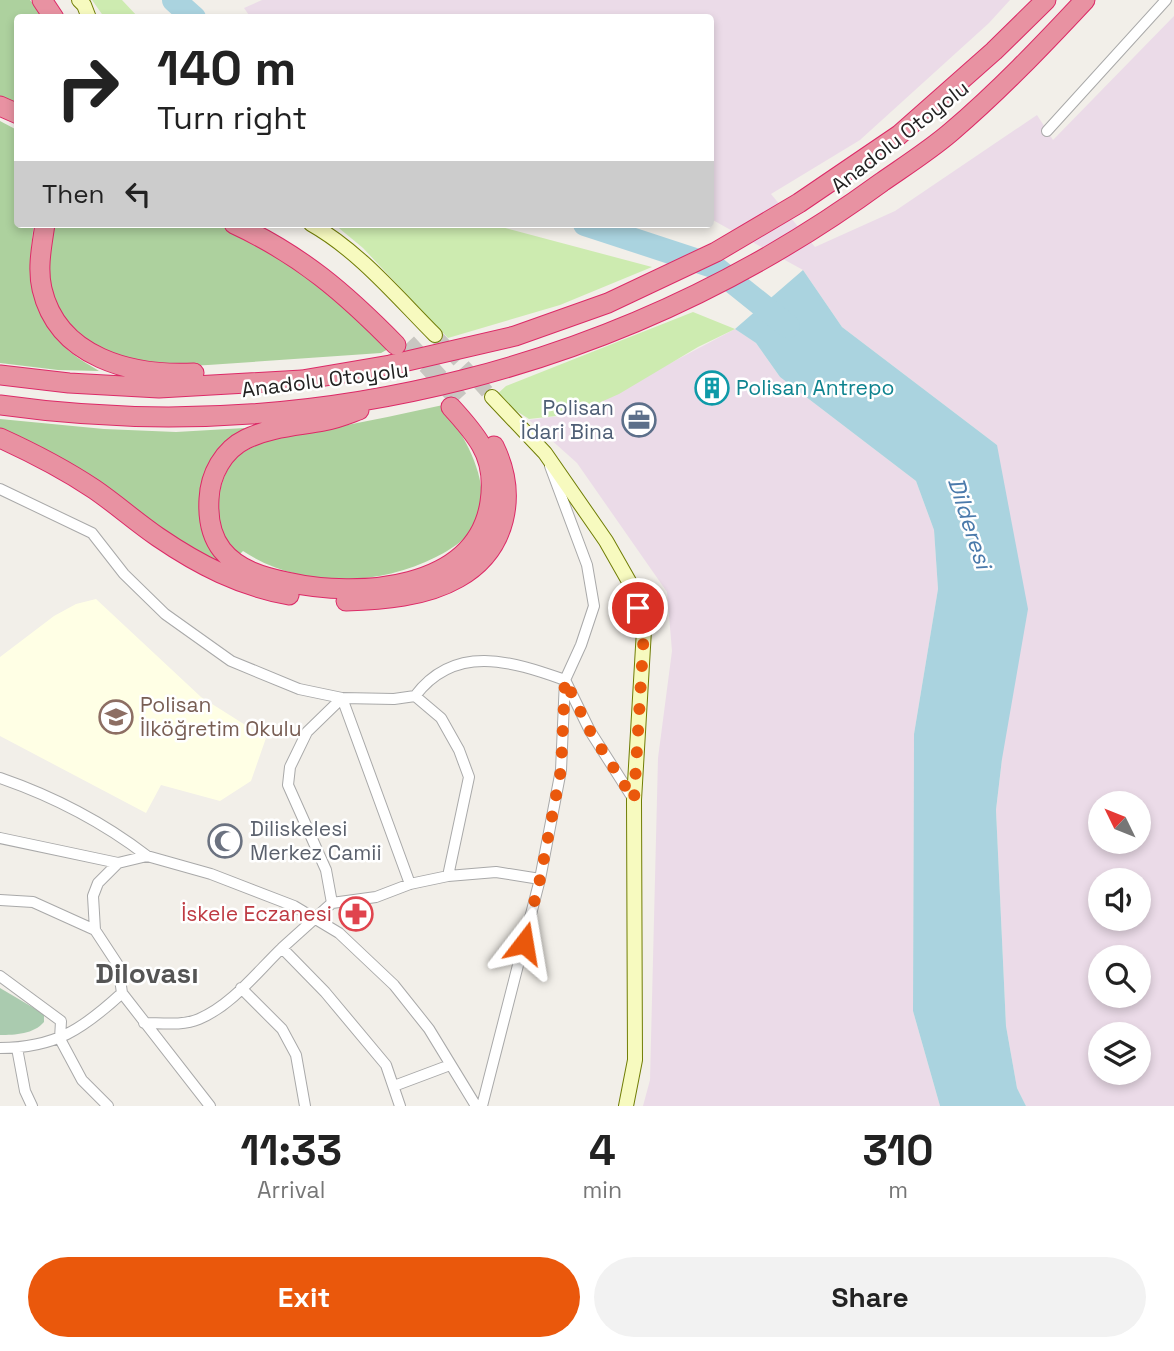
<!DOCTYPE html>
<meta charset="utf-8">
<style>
:root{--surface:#fff;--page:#f2f2f2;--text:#222;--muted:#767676;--accent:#ea580c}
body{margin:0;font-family:"Space Grotesk",sans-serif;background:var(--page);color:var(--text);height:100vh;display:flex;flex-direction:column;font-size:26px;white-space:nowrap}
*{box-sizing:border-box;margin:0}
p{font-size:23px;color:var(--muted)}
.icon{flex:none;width:38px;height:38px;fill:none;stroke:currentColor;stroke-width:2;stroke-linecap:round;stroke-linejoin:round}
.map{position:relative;height:1106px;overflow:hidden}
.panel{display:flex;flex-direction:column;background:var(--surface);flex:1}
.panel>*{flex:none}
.hud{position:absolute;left:14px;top:14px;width:700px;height:214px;border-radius:7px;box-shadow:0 4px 10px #0003;background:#fff;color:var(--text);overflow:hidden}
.needle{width:46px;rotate:313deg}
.controls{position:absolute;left:1088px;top:791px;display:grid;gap:14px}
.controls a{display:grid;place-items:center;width:63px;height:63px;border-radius:50%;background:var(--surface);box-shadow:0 4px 10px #0003;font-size:35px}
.pin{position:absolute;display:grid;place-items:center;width:60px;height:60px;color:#fff;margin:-30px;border:4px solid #fff;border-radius:50%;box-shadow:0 2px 7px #0007}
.me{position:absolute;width:77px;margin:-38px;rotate:14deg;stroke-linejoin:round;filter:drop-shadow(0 0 5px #0008)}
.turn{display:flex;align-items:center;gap:24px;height:147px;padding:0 28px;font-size:32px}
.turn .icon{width:91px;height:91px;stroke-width:2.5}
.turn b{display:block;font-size:49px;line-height:60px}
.then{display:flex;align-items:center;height:66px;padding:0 28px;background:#0003;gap:14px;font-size:26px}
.eta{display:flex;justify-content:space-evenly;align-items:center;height:119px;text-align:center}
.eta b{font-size:42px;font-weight:800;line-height:49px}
.action{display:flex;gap:14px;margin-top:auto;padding:14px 28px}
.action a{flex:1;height:80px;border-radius:42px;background:var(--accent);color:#fff;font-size:28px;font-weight:800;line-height:80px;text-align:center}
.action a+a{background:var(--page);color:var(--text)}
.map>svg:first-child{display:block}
.industrial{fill:#ebdbe8;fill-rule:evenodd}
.education{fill:#ffffe5}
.grass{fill:#cdebb0}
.forest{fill:#add19e}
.cemetery{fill:#aacbaf}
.water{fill:#aad3df}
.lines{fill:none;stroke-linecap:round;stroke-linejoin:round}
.river{stroke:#aad3df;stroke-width:24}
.secondary-tunnel{stroke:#c8c6c1;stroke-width:14;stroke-dasharray:14 7;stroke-linecap:butt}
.motorway-tunnel{stroke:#c8c6c1;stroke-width:19;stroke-dasharray:19 10;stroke-linecap:butt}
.minor-casing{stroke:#a9a9a9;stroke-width:12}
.secondary-casing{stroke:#707d05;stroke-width:16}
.motorway-casing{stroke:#dc2a67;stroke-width:21}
.minor{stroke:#fff;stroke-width:10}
.secondary{stroke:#f7fabf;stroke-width:14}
.motorway{stroke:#e892a2;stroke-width:19}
.route{stroke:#ea580c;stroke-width:12;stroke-dasharray:0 21.6}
.labels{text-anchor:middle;stroke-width:5;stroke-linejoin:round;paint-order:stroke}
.street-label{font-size:21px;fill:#222;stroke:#fff}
.culture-label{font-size:21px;fill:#0d838f;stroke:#fff;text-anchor:start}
.service-label{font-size:21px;fill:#4e5e75;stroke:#fff;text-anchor:end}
.education-label{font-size:21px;fill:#785e54;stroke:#fff;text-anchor:start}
.worship-label{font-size:21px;fill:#5b616d;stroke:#fff;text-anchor:start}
.health-label{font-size:21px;fill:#be3a42;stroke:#fff;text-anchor:end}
.water-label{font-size:23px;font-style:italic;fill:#4a7aab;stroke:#fff}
.district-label{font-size:28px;font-weight:bold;fill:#555;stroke:#fff}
</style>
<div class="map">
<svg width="1174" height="1106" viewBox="0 0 1174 1106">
<rect width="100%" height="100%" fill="#f2efe9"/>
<path class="industrial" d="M262,0H1010L989,23L860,140L771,194L815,247L895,211L1037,115L1053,140L1174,16V1106H1026L1017,1088L1006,1026L996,810L1002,759L997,445L842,327L803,270L711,219L710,18H251L244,8ZM1101,803H1139V842H1101ZM1101,880H1139V919H1101ZM1101,957H1139V996H1101ZM1101,1034H1139V1073H1101Z
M735,329L756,343L780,377L916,481L934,530L938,589L914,734L913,1011L940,1106H643L650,1080L658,758L672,651L667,592L577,463L529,420L574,414Z"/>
<path class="education" d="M96,599L201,697L266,738L251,781L220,801L161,785L146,813L0,736V657L54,616L76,604Z"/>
<path class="grass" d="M92,0H122L138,17H104Z
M334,224H490L652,267L560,305L448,338L363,248Z
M693,312L735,329L698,347L619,394L574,414L529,419L494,397L506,386Z"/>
<path class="forest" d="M0,0H30L44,17L18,18L17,108L0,99Z
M0,121L17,130L18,224H34C27,268 32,312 64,346C73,356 88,364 99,371L58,370L0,363Z
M51,224H223L257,241L302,269L390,348L381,353L208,365L187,366L130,362L87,342L65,322L51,295L47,269Z
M443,405C463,435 489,476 480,513C475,534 454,548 436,557C378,587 299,588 243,551L239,555C220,536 216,526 219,498C221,481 229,461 244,452C271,434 302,433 332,428C369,421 406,413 443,405Z
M0,419L104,429L176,432L245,428L225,443L208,467L219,561L215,562L190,548L50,452L0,428Z"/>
<path class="cemetery" d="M0,988L44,1014V1022C34,1034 15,1035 0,1035Z"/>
<path class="water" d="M803,270L842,327L997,445L1028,609L1002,759L996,810L1006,1026L1017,1088L1026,1106H940L913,1011L914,734L938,589L934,530L916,481L780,377L756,343L735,329Z"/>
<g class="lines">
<path class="river" d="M174,0L194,18
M585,224L713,266L788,326"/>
<path class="secondary-tunnel" d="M435,335L492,397"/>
<path class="motorway-tunnel" d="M407,343L464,405"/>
<defs>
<path id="minor" d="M1047,131L1166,0
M0,489L92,533L124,574L165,614L231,661L299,689L342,698L394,699L415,696L441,718L459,750L469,777L448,876
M415,696C455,643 511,661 565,680L581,645L594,606L587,565L550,466
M342,698L410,884
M0,778C52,796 104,823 147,856
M0,838L118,863
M0,900L33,902L95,930
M332,903L326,870L288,785L290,767L307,732L342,698
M282,948L332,903L376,897L410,884L448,876L496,872L540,879
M0,976L61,1021L60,1039L82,1080L108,1106
M241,988L282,1029L296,1055L305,1106
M144,1023C161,1023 183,1026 199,1019C232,1005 257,972 282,948L325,992L386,1065L400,1106
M0,1048C55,1048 83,1029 122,993
M17,1048L25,1091L32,1106
M394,1086L450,1065
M210,1106L122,993L118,965L95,930L93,896L98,883L118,863L147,856L211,874L294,906L339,933L394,985L429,1029L476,1106
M482,1106L540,879L561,770L565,680L590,731L634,800"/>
<path id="secondary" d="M79,0L84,5L89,18
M311,224C359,251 397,297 435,335
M492,397L545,453L606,541L631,585L644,630L634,800L635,1060L626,1106"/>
<path id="motorway" d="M42,0L54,18
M0,106L18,114
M45,224C42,245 37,268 42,289C58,358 132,376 194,373
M234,224C301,255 345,293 396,345
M0,375L69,383L159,388L302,380L390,365L515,336L608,303L716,252L799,203L899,135L994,51L1046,0
M0,405C313,449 628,368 882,182C905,166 930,150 951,132C999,91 1042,46 1085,0
M359,410C348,414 336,419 324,421C298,426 271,427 246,439C223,450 210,475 209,499C208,516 211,536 222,550C238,570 263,577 287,582C357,598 477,591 490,502C493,482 491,462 481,445C473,431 462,419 451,407
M0,438C33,453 64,469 94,489C116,504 136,522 158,537C199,565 240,586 289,595
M346,601C382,600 425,597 458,578C507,550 518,495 494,446"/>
</defs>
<use href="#minor" class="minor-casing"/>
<use href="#secondary" class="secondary-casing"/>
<use href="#motorway" class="motorway-casing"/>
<use href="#minor" class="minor"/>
<use href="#secondary" class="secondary"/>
<use href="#motorway" class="motorway"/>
</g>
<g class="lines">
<path class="route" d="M524,943L540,879L561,770L565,680L590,731L634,800L644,630L638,608"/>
</g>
<defs>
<symbol id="building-ring" viewBox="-11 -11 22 22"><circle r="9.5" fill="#fff" stroke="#0f9aa8" stroke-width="1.5"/><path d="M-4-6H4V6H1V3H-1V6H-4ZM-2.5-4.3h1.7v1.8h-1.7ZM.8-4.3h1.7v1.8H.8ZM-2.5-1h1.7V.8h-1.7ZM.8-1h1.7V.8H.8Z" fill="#0f9aa8"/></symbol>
<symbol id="office-ring" viewBox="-11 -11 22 22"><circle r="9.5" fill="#fff" stroke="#5c6f8a" stroke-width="1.5"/><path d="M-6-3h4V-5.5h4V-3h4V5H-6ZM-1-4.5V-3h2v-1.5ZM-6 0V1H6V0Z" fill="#5c6f8a"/></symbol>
<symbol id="school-ring" viewBox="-11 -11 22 22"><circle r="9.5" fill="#fff" stroke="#8d6e63" stroke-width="1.5"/><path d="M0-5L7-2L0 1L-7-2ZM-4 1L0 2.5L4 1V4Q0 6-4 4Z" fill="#8d6e63"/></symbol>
<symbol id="mosque-ring" viewBox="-11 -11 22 22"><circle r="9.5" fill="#fff" stroke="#6b7280" stroke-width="1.5"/><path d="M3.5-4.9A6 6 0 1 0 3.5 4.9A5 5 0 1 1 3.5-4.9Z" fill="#6b7280"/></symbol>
<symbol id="pharmacy-ring" viewBox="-11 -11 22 22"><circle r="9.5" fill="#fff" stroke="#e0444e" stroke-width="1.5"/><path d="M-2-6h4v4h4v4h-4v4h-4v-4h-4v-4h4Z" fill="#e0444e"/></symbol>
</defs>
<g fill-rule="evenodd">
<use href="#building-ring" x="693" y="369" width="38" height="38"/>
<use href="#office-ring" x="620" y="401" width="38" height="38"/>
<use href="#school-ring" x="97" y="698" width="38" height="38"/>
<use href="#mosque-ring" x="206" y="822" width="38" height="38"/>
<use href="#pharmacy-ring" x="337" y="895" width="38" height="38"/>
</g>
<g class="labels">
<g class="street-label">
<text transform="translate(900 137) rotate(-38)" y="7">Anadolu Otoyolu</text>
<text transform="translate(325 380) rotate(-7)" y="7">Anadolu Otoyolu</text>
</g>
<g class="culture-label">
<text x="736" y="395">Polisan Antrepo</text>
</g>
<g class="service-label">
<text x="614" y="415">Polisan<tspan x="614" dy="24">İdari Bina</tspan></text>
</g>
<g class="education-label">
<text x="140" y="712">Polisan<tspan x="140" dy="24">İlköğretim Okulu</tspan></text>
</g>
<g class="worship-label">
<text x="250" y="836">Diliskelesi<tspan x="250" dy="24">Merkez Camii</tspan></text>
</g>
<g class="health-label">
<text x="332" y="921">İskele Eczanesi</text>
</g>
<g class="water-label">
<text transform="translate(970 523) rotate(72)" y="8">Dilderesi</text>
</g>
<g class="district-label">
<text x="147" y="983">Dilovası</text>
</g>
</g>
</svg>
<div class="controls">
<a><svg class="needle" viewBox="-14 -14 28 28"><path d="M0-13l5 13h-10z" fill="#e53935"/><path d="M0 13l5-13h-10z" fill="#767676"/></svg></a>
<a><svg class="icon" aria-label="sound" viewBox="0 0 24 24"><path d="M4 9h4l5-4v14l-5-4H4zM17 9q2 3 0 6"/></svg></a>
<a><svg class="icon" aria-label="search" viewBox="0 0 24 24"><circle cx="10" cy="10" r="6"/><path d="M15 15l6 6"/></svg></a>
<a><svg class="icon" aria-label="layers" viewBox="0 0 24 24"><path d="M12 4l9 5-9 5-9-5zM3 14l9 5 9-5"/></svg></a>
</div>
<div class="pin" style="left:638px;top:608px;background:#d93025"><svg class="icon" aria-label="arrive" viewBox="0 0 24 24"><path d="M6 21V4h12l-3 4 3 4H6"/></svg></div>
<svg class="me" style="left:524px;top:943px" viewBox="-20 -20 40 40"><path d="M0-17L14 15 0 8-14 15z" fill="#ea580c" stroke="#fff" stroke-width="4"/></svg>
<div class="hud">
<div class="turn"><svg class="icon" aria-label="right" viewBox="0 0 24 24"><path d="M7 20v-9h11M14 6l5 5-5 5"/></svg><div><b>140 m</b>Turn right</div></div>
<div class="then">Then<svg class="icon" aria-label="left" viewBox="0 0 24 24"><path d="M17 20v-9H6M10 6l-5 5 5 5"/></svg></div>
</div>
</div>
<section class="panel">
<div class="eta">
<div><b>11:33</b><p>Arrival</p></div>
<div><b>4</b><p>min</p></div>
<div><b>310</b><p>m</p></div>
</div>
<div class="action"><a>Exit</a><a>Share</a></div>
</section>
